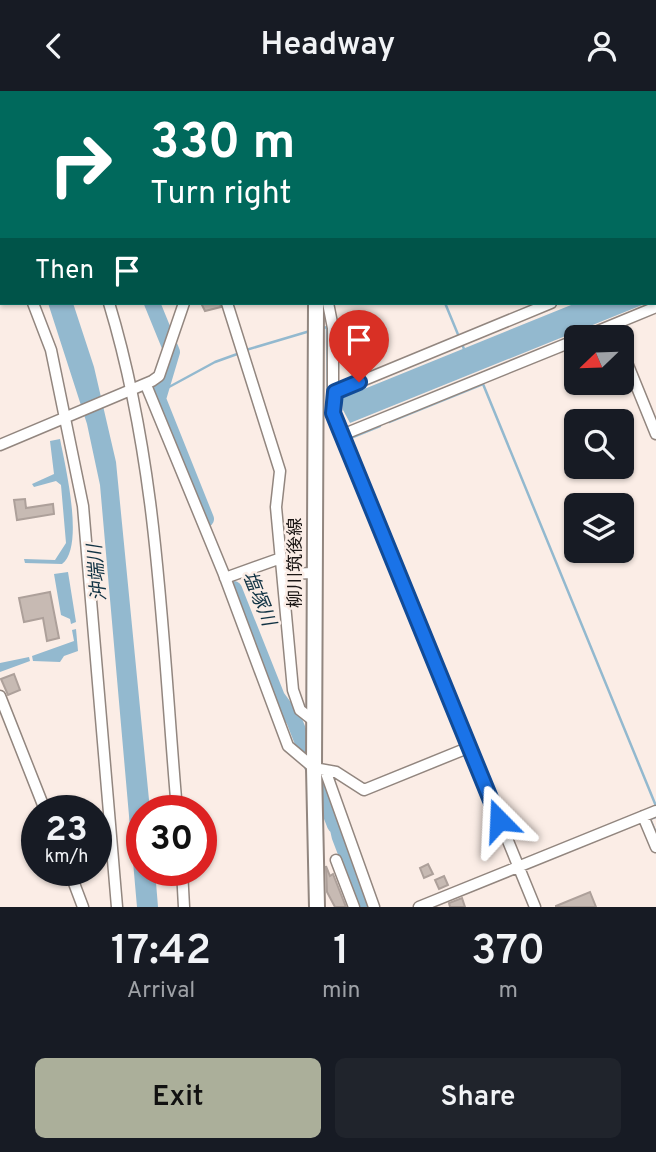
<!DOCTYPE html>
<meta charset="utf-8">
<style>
:root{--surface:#171b24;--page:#20242c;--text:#f1f3f6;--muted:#9ea1a6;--accent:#abaf9a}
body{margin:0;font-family:Overpass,"Noto Sans JP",sans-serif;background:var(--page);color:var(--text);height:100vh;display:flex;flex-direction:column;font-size:26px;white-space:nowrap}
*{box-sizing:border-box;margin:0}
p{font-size:23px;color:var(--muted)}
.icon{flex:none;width:38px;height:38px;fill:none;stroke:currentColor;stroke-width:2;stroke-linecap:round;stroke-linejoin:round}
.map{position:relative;height:816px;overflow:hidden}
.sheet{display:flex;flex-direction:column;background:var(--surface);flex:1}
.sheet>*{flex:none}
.hud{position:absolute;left:0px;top:0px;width:656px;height:214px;box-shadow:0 2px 5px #0004;background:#00695c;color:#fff;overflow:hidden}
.needle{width:46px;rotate:247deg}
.tools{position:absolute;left:564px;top:234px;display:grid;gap:14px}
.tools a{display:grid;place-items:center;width:70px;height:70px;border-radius:10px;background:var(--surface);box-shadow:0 2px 5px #0004;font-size:35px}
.speed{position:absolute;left:21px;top:704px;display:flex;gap:14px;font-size:35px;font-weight:700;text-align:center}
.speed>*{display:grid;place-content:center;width:91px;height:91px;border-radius:50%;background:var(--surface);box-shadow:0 2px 5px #0004;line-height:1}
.speed small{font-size:18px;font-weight:400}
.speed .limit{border:10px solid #d22;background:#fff;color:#111}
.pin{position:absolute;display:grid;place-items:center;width:60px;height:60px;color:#fff;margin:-72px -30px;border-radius:50% 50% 50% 0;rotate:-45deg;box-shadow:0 0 7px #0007}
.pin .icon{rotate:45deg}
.me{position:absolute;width:77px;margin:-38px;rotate:339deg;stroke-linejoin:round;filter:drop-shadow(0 0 5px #0008)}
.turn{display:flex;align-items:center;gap:24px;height:147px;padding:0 35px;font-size:32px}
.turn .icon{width:91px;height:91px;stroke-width:2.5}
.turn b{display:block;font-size:49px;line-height:60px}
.then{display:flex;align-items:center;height:66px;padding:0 35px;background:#0003;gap:14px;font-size:26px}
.eta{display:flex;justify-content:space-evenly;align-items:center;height:119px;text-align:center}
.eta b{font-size:42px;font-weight:600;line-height:49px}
.button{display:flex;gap:14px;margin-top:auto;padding:14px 35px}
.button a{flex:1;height:80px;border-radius:10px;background:var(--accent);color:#111;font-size:28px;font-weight:600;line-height:80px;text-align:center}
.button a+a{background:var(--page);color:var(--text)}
header{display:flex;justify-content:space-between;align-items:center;height:91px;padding:0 35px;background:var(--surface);font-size:32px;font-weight:600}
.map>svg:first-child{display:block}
.water{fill:#93b9cf}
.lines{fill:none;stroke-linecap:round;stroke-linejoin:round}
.stream{stroke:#93b9cf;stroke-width:2.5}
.river{stroke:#93b9cf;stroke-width:16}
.building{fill:#c7bab3;stroke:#ada09a;stroke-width:2}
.street-casing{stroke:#92867f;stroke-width:13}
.secondary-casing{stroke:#92867f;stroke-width:18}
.street{stroke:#fff;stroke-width:10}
.secondary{stroke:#fff;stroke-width:14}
.route-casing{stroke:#114b97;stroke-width:18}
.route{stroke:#1a73e8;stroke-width:12}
.labels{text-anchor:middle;stroke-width:5;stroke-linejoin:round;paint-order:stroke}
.street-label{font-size:18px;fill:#1b1614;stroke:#fbede6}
.water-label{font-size:19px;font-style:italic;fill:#103243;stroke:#fbede6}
</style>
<header><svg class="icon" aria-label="back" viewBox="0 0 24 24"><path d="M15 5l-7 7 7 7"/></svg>Headway<svg class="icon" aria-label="person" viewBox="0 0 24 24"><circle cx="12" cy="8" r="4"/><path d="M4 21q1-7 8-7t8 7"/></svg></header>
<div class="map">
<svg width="656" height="816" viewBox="0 0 656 816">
<rect width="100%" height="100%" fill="#fbede6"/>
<path class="water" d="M48,212H73L94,276L116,371L150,719H142V779H155L158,816H137L100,394L87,333Z
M576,212H647L350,332L343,319L342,307Z
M60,348C65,374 85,456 62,473L25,472L24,468L55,469L66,452L61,394L56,390L34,396L32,393L54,383L50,350Z
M68,481L76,531L71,533L70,528L61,524L54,483Z
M76,538L78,560L64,565L60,571L33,570L32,565L74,550L72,539Z
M29,566L30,570L0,581V572Z
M332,709L370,816H358L332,748L325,717Z"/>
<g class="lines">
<path class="stream" d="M445,212L464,258
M320,238L327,236L328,323L336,342
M246,259L310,240
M158,302L215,271L240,262
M389,331L483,293L656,715
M348,348L380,335
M656,726L650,728L656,742"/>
<path class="river" d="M67,0V2
M152,212L172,261L158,308L206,428
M234,498L277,606L294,629L335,734"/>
</g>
<path class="building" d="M201,212H220L221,216L205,220Z
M25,408L26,417L53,413L54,423L17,429L14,409Z
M50,501L59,547L47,550L43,527L24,531L19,507Z
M14,583L20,599L8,604L1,588Z
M428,773L433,783L424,787L420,777Z
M326,775L330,785L333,783L346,816H335L327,801Z
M444,785L448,794L439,798L435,789Z
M590,801L596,816H556V815Z
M462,807L465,816H450L449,812Z"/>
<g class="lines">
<defs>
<path id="street" d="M6,0L7,2
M199,0L200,2
M511,0L512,2
M432,2L434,0
M0,132L2,135
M654,170L656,169
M33,212L51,259L83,415L117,816
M109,212C159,377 162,549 177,719
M227,212L280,380L276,416L293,599L300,619L314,630
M328,212L333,237V322L535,816
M581,247L656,216
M621,257L656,343
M146,294L223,481L288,655L314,677L336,681L364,699L470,656
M335,301L551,212
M342,344L576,249
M0,354L152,290L159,285L184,212
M283,483L314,482
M225,487L281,467
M0,605L45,719
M325,679L374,816
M643,725L656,756
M336,769L354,816
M69,779L83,816
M182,779L184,816
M419,816L656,720"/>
<path id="secondary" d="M315,0V2
M316,212L314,677L317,816"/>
</defs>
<use href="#street" class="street-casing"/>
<use href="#secondary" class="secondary-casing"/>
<use href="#street" class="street"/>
<use href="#secondary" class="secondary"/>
</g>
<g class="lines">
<defs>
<path id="route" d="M359,291L335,301L333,322L499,729"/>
</defs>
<use href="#route" class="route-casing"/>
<use href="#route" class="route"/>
</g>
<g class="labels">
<g class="street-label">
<text transform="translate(295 472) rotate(-90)" y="6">柳川筑後線</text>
</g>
<g class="water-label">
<text transform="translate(96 482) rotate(-95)" y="7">沖端川</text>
<text transform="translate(260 507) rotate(68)" y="7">塩塚川</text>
</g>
</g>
</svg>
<div class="tools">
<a><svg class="needle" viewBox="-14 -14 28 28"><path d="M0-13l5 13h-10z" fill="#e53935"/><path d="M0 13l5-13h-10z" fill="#9ea1a6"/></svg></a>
<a><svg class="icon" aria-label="search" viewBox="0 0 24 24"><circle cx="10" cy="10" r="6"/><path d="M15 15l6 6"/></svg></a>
<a><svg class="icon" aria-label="layers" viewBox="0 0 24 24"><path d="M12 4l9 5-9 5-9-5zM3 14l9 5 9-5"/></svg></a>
</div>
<div class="speed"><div>23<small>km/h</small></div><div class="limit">30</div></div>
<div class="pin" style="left:359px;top:291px;background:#d93025"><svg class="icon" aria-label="arrive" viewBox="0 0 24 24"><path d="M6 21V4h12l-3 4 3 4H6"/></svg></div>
<svg class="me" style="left:499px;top:729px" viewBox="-20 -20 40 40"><path d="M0-17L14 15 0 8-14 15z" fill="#1a73e8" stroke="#fff" stroke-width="4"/></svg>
<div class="hud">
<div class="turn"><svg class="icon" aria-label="right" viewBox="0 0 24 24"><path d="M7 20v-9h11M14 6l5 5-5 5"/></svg><div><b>330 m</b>Turn right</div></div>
<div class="then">Then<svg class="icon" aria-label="arrive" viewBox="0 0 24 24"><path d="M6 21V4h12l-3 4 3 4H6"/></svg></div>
</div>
</div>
<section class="sheet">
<div class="eta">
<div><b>17:42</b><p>Arrival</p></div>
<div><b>1</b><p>min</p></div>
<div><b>370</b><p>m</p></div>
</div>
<div class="button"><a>Exit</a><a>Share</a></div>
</section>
